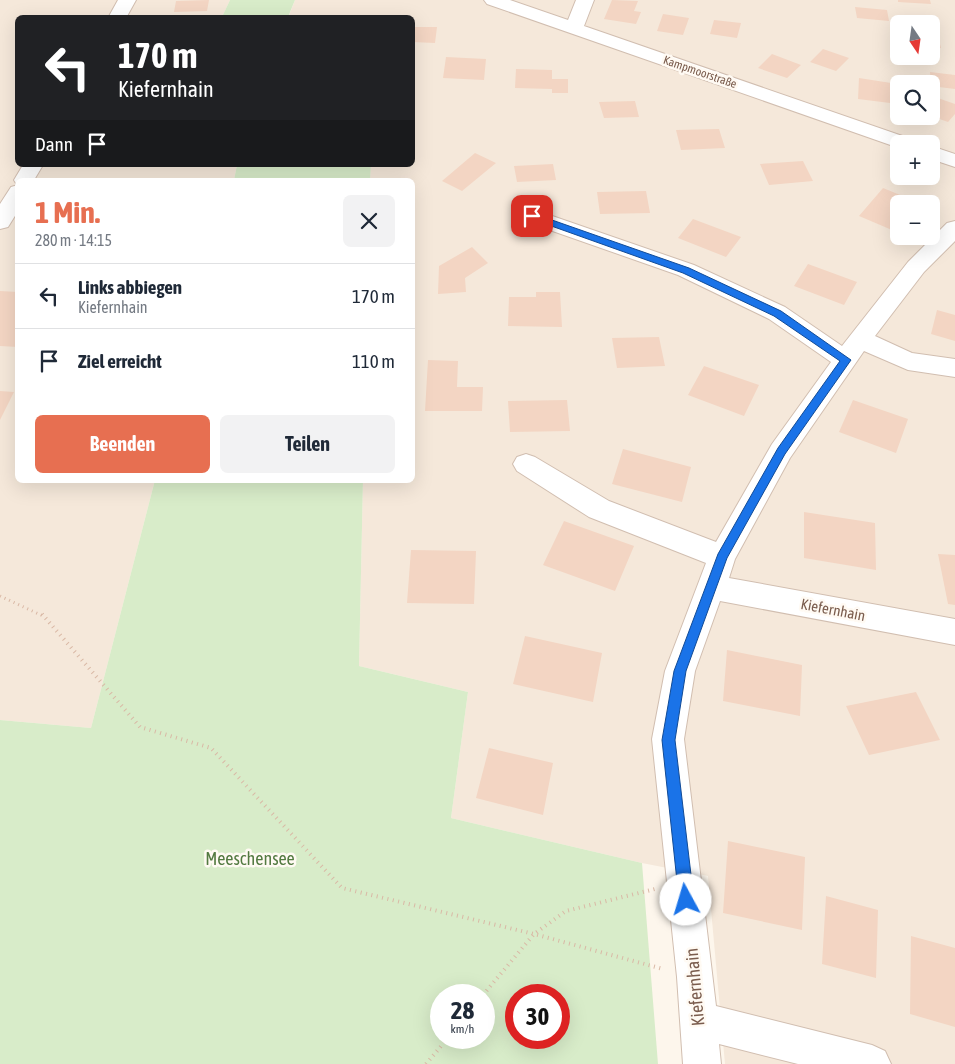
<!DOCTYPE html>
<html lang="de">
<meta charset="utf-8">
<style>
:root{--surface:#fff;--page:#f2f2f3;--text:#1f2937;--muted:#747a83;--line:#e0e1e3;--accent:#e76f51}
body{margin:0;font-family:"Asap Condensed",sans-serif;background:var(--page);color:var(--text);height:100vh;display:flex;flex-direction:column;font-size:19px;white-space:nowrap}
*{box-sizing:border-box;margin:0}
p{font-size:16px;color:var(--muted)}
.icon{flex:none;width:28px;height:28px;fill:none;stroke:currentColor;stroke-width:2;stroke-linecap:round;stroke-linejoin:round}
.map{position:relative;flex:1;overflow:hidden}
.sheet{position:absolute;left:15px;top:178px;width:400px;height:305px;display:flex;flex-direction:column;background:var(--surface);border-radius:8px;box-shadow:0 5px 20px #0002}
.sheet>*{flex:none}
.top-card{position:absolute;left:15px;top:15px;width:400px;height:152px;border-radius:8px;box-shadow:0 5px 20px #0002;background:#202124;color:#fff;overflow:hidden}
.needle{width:32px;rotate:167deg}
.controls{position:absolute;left:890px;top:15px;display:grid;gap:10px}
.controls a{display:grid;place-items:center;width:50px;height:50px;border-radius:8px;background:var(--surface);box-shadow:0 5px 20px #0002;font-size:25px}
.speed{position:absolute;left:430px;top:984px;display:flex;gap:10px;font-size:25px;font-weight:700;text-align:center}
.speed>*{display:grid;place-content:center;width:65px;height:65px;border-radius:50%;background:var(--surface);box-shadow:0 5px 20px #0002;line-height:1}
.speed small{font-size:12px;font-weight:400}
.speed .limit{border:8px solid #d22;background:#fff;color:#111}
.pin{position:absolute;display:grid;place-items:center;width:42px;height:42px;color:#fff;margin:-21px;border-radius:10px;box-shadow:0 2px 8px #0006}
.me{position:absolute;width:55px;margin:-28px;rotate:354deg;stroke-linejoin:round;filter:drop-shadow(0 0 4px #0008)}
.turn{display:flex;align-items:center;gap:18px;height:105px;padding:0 20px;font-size:22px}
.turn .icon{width:65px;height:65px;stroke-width:2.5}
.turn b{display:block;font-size:35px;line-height:42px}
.then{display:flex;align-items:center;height:48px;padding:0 20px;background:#0003;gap:10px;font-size:19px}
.round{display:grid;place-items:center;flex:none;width:52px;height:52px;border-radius:8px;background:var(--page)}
.head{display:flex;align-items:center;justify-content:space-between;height:85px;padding:0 20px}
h1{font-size:30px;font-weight:700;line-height:38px;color:var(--accent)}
.button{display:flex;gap:10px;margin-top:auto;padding:10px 20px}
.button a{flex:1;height:58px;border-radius:8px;background:var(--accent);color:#fff;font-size:20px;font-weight:700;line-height:58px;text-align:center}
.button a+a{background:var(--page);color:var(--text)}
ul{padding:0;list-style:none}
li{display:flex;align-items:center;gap:15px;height:65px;padding:0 20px;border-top:1px solid var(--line)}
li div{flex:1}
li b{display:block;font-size:19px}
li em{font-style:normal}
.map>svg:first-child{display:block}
.residential{fill:#f5e8da;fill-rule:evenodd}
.green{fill:#d8ecc9;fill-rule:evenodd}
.building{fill:#f3d5c3}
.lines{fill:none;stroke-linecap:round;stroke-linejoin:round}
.minor-casing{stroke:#d1beb0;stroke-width:2}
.path-far1{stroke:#d9b8a5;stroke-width:3;stroke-dasharray:1 4;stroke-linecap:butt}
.path{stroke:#d9b8a5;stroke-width:4;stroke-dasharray:1 4.5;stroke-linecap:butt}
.minor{fill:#fff;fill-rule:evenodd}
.route{fill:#1a73e8;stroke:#114b97}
.labels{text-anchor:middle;stroke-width:5;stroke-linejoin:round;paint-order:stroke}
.far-street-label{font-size:12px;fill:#7a5c4d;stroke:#fffaf3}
.street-label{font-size:15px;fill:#7a5c4d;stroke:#fffaf3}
.near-park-label{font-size:18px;fill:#537a41;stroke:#fffaf3}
.near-street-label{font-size:18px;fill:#7a5c4d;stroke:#fffaf3}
</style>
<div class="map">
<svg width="955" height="1064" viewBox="0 0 955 1064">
<rect width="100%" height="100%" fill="#fdf6ec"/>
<path class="residential" d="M0,0H230L222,17L18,18V165H237L234,180H18V480H155L91,728L0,720Z
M295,0H955V1064H725L708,876L642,863L451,818L468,692L359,666L363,480H412V180H370L371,165H412V18H288ZM899,24H931V56H899ZM899,84H931V116H899ZM899,144H931V176H899ZM899,204H931V236H899Z"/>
<path class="green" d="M230,0H295L288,17H222Z
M237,165H371L370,180H234Z
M155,480H363L359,666L468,692L451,818L642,863L658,1064H0V720L91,728ZM441,995H484V1038H441ZM516,995H559V1038H516Z"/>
<path class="building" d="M209,0L207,11L174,12L176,1Z
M612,0L638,1L634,11L641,12L636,24L604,19Z
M898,0H930L931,4L898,2Z
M855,7L887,10L889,21L857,18Z
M663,14L689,18L683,35L657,31Z
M714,20L741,23L737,38L710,34Z
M412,27H437L435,43L412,42Z
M931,36H938L941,48H931Z
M823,49L849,58L836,71L810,62Z
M772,54L801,65L787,78L758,68Z
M446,57L486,59L484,80L443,78Z
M516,69L552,70V79H568V93H552V89L515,88Z
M930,72L955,75V89L931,86Z
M859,78L891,83L890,103L858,99Z
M932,96L955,104V114L948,122L931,116Z
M635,101L639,117L604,118L599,102Z
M719,129L725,148L681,150L676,130Z
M475,153L496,163L462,191L442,181Z
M803,161L813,181L769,185L760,164Z
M553,164L556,180L517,182L514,166Z
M883,188L922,204H899V233L859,216Z
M646,191L650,213L600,214L597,192Z
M693,219L741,237L726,257L678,238Z
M472,247L488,263L465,278L466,292L438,294L439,266Z
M808,264L857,282L844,305L794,286Z
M0,291L18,292V347L0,346Z
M536,292H560L562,327L508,326L509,297H536Z
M937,310L955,315V341L931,334Z
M659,337L665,366L617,368L612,338Z
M428,360L458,361L457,387H483L482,411H425Z
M704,366L759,385L744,416L688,395Z
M0,391L14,392L0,420Z
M567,400L570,431L510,432L508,401Z
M853,400L908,419L896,453L839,432Z
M623,449L691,467L682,502L612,484Z
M804,512L875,523L876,570L804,558Z
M564,521L634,546L615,591L543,565Z
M411,550L476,551L474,604L407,603Z
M938,554L955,555V605L948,604Z
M525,636L602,653L593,702L513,684Z
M727,650L802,665L800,716L723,701Z
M916,692L940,740L869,755L846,706Z
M489,748L553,763L543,815L476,798Z
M728,841L805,857L802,930L723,913Z
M826,896L878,910L876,978L822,964Z
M911,936L955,948V1027L910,1014Z"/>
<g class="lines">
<defs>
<path id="minor" d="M118,0H136L126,18H108Z
M484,0H510L568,20L576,0H594L584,26L914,140L917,144H899V148L487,4Z
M931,146L955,154V167L931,159Z
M23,165H43L34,180H18L17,185L14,180Z
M18,185V211L8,227L0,229V204L11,187Z
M532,209L694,265L785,307L842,346L908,262L947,223L955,221V241L924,272L875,336L912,353L955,359V377L908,370L864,351L790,458L735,559L729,578L955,619V645L720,601L695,671L684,739L716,1006L872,1045L885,1051L891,1064H798L719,1044L721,1064H683L677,977L652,739L665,671L706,563L589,517L517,471L513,464L517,457L526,454L535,457L609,501L716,542L772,444L831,362L769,319L678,275L524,221L521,216L524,211Z"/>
</defs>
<use href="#minor" class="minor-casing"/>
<path class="path-far1" d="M0,596L43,616"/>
<path class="path" d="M42,614L140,727L211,748L342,888L534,934L663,969
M483,995L534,934L566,911L655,889
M426,1064L448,1038"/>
<use href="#minor" class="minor"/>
</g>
<path class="route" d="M532,213L689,268L781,311L851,360L785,454L727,558L686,671L675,740L694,900L692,905L686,908L681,905L679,900L662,740L674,671L718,554L778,448L840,361L774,316L683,273L529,218L528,216Z"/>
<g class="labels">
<g class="far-street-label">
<text transform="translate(700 72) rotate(19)" y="4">Kampmoorstraße</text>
</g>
<g class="street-label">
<text transform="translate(833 610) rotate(11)" y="5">Kiefernhain</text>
</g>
<g class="near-park-label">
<text x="250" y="865">Meeschensee</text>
</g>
<g class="near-street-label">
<text transform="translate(695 987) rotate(-95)" y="6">Kiefernhain</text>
</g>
</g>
</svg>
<div class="controls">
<a><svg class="needle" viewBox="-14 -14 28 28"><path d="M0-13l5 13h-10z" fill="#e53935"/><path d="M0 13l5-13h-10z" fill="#747a83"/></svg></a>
<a><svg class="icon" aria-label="search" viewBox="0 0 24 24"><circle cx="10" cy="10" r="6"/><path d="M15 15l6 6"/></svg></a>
<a>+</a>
<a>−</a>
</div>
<div class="speed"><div>28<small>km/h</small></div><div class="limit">30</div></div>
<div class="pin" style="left:532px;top:216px;background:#d93025"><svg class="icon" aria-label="arrive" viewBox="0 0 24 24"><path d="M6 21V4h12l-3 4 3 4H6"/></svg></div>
<svg class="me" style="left:686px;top:900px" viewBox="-20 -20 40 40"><circle r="19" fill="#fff"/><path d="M0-13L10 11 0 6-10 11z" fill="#1a73e8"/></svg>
<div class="top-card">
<div class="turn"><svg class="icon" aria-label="left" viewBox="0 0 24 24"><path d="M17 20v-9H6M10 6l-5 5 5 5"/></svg><div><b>170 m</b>Kiefernhain</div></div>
<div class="then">Dann<svg class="icon" aria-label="arrive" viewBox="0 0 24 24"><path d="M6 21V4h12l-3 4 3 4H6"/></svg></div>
</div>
<section class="sheet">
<div class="head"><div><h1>1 Min.</h1><p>280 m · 14:15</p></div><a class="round"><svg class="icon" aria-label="close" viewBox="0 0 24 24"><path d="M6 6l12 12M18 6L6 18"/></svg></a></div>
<ul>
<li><svg class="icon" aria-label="left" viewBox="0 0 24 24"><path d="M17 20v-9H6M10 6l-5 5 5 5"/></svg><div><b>Links abbiegen</b><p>Kiefernhain</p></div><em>170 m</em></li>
<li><svg class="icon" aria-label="arrive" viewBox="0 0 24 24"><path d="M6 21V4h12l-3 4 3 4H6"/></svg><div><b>Ziel erreicht</b></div><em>110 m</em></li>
</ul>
<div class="button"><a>Beenden</a><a>Teilen</a></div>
</section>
</div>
